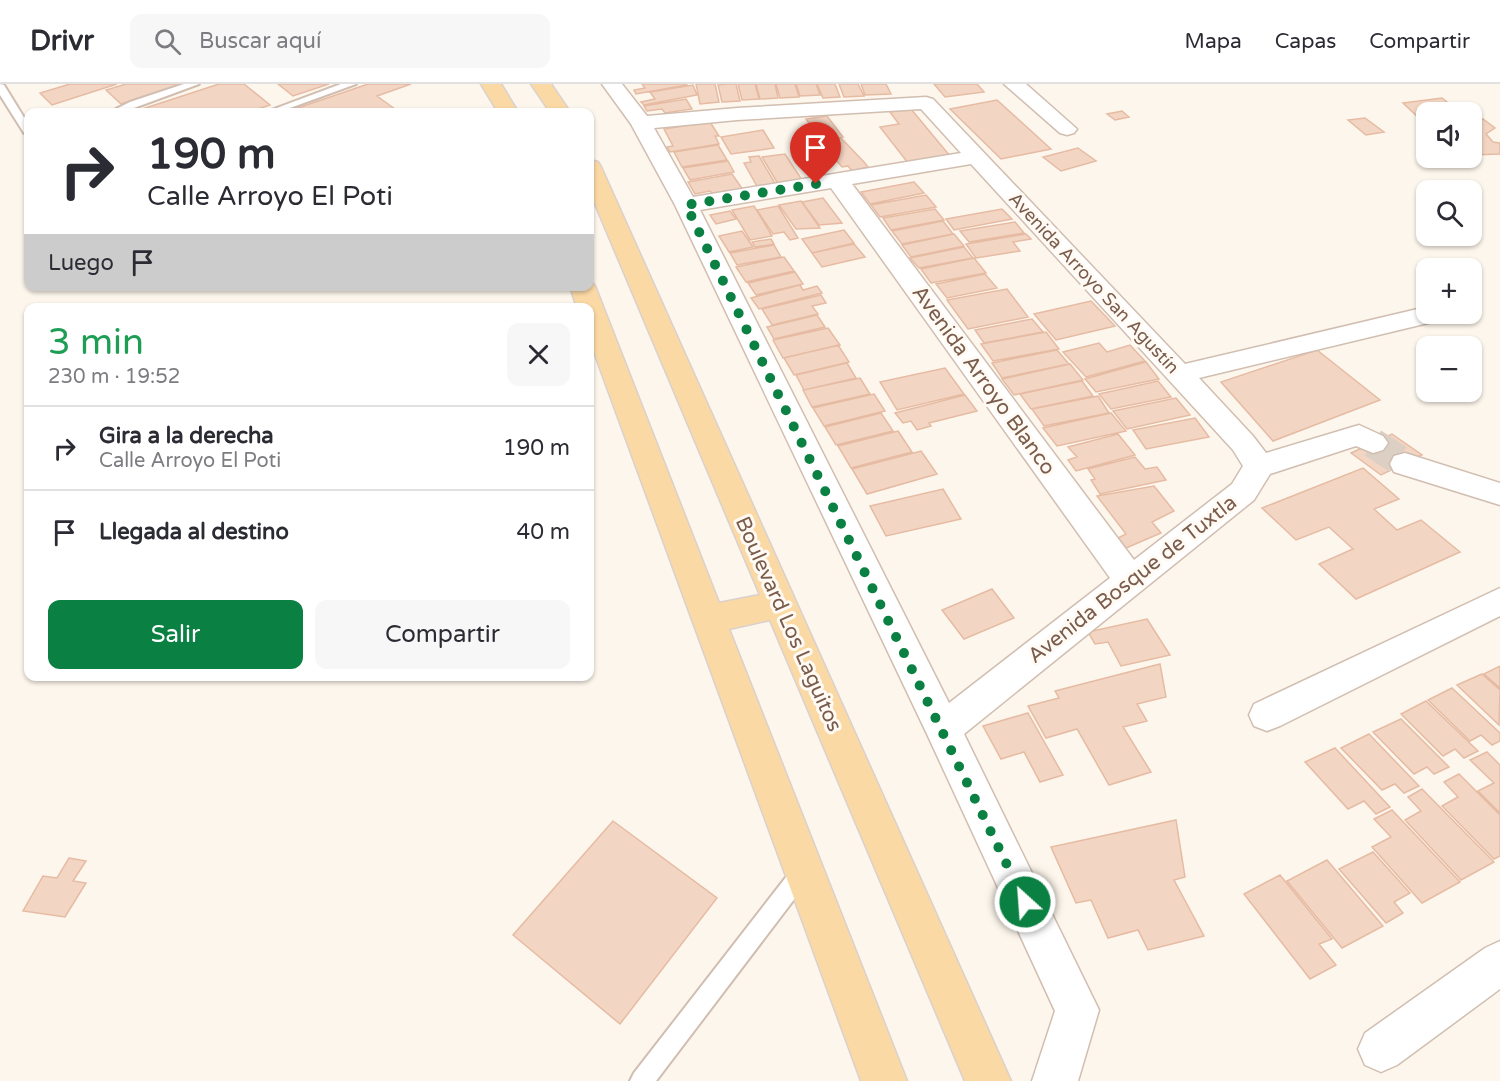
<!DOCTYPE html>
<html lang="es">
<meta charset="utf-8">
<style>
:root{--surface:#fff;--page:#f7f7f7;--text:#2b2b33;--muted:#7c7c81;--line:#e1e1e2;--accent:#0b8043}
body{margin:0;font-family:"Varela Round",sans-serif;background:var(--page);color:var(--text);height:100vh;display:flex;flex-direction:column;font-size:22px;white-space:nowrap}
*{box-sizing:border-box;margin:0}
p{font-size:20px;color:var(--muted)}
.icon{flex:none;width:33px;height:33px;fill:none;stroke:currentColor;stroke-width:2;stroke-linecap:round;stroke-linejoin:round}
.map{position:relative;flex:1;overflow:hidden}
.side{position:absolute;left:24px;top:219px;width:570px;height:378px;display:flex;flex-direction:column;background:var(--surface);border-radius:12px;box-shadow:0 2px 4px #0004}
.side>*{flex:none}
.top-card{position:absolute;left:24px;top:24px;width:570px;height:183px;border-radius:12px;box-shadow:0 2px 4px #0004;background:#fff;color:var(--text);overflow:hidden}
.fabs{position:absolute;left:1416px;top:18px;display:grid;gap:12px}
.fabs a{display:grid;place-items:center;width:66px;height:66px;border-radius:12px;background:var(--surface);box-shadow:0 2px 4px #0004;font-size:30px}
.pin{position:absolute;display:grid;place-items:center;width:51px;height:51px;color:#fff;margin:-62px -26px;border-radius:50% 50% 50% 0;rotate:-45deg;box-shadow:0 0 6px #0007}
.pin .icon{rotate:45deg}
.me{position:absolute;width:66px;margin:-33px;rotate:334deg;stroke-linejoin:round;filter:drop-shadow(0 0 4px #0008)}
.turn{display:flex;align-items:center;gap:21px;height:126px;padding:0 24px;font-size:27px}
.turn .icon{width:78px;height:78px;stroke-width:2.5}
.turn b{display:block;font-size:42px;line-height:51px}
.then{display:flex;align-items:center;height:57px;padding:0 24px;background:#0003;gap:12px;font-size:22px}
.round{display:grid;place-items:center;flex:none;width:63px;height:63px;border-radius:12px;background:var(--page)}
.summary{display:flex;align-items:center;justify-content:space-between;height:102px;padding:0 24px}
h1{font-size:36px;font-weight:600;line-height:45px;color:#1e9e55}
.primary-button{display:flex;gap:12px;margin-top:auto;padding:12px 24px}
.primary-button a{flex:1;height:69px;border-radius:12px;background:var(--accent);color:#fff;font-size:24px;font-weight:600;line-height:69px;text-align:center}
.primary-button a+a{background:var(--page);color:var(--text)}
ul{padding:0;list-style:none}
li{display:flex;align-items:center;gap:18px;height:84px;padding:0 24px;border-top:2px solid var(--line)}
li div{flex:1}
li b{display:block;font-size:22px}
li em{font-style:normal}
header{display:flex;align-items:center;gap:36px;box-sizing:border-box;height:84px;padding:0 30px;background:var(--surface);border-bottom:2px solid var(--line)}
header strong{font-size:28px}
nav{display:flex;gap:33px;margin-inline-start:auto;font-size:21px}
.search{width:420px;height:54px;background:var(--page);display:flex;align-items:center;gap:15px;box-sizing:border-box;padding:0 21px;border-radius:12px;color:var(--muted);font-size:22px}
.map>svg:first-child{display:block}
.building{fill:#f3d5c3;stroke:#e6bba3;stroke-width:1.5}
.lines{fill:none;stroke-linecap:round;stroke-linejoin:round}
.street-tunnel{stroke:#dcd0c4;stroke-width:30;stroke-dasharray:30 15;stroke-linecap:butt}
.lane-casing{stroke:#d1beb0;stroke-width:4}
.street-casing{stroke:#d1beb0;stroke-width:3}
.primary-casing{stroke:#dad1cd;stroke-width:3}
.lane{fill:#fff;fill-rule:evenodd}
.street{fill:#fff;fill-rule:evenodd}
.primary{fill:#fbd9a5;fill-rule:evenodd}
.route{stroke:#0b8043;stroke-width:10;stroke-dasharray:0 18}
.labels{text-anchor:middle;stroke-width:6;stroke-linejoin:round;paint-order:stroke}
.far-street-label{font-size:18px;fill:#7a5c4d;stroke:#fffaf3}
.street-label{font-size:21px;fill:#7a5c4d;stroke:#fffaf3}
</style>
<header>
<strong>Drivr</strong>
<div class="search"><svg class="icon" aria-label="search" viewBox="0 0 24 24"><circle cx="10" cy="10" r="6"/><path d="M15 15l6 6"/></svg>Buscar aquí</div>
<nav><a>Mapa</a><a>Capas</a><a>Compartir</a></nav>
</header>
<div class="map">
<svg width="1500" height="997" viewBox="0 0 1500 997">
<rect width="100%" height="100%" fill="#fdf6ec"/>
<path class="building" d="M70,0H117L52,21L40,9Z
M126,0H183L121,20L106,6Z
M219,0H244L270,21L249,28H133Z
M278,0H329L293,12Z
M368,0H411L377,12L399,28H286Z
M642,0H686L687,1L636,10L634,6L645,4Z
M696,0H715L719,18L700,20Z
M727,0H736L740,17L722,18L718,1Z
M738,0H755L759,15L742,16Z
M756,0H775L778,14L760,15Z
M776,0H795L799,13L780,14Z
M796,0H816L820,11L800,12Z
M817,0H835L840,13L823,14Z
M839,0H858L864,12L844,13Z
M861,0H886L891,10L865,11Z
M934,0H977L984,8L945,13Z
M693,1L697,11L644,21L641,18L655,15L650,8Z
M1442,14L1460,28H1426V49L1417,40L1421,36L1403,19Z
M686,15L692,25L665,29L662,25L647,27L644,22Z
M997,16L1051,65L1001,75L950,25Z
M911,25L950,72L908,79L880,43L899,40L890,28Z
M1122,27L1129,33L1115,36L1107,30Z
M827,32L843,53L823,58L806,35Z
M1365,34L1384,48L1366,51L1348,36Z
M1472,35H1483L1495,44L1486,50L1493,58L1500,59V70L1472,71Z
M710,38L719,52H715L719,60L670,68L667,63L673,62L664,45Z
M763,46L774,64L731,70L721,53Z
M841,54L864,78L868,83L852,87L848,82L842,83L824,62L838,59L835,56Z
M718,61L727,76L682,83L674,68Z
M1078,64L1096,77L1061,87L1043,73Z
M785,70L802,96L778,100L762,73Z
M759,72L776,101L758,104L744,79L751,78L749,73Z
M728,77L734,88L690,96L683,84Z
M732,90L743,106L714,111L710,107L695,110L688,98Z
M914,98L924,109L870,120L861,108Z
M926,111L936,123L880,133L871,121Z
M823,114L842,139L819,141L802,118Z
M801,117L820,144L796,145L779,121Z
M754,122L772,152L750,156L732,126Z
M778,122L798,154L790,156L784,148L773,150L757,126Z
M935,125L944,136L891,146L883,134Z
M1002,125L1012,135L954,146L946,135Z
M730,127L736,135L716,140L710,131Z
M943,137L953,150L902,160L892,147Z
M1015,138L1024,149L969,158L960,147Z
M844,146L854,159L812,169L802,155Z
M742,147L753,163L729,168L719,152Z
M954,150L964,162L911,173L902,161Z
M1026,150L1031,155L1013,158L1020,167L976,174L966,160Z
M771,155L774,160L755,163L752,158Z
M854,160L865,173L822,183L812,169Z
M774,161L781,173L737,181L730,169Z
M964,163L973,174L919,184L910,174Z
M784,173L794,187L746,198L736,183Z
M974,174L986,189L931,199L921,185Z
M795,188L803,200L756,211L748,199Z
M985,190L997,204L947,214L936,200Z
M800,201L803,206L817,202L822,209L759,225L751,214Z
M1007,205L1028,233L968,245L947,216Z
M821,211L826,219L812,222L818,230L772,241L762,225Z
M1091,217L1115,242L1056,256L1034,230Z
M817,231L825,243L774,255L767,243Z
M1032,235L1043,248L984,259L975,246Z
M828,244L840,261L783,274L773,256Z
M1046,248L1059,265L993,277L981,260Z
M1099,259L1107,268L1130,261L1145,277L1086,293L1063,268Z
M838,261L849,278L794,291L784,274Z
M1057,266L1069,280L1002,294L992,279Z
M1317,266L1380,316L1273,357L1221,298Z
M1146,278L1159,295L1096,308L1085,295Z
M847,279L856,294L804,306L796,291Z
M1070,280L1083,296L1014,311L1002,295Z
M945,284L964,310L897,326L880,298Z
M860,294L870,310L812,323L803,306Z
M1082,297L1093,312L1031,325L1020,310Z
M1158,297L1171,313L1111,325L1099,310Z
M874,310L885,327L824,342L813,324Z
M965,311L977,327L929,339L931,342L917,346L911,337L903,339L895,329Z
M1098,312L1109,329L1044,342L1032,325Z
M1176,314L1190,331L1127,345L1113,327Z
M881,329L893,347L836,361L825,343Z
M1111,329L1126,347L1057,362L1043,344Z
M1195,334L1209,353L1146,365L1133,346Z
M898,347L912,368L851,384L838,362Z
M1118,350L1135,371L1076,387L1068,376L1077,373L1068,363Z
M1392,350L1422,371L1381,391L1351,369Z
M921,367L937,390L867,410L852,385Z
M1135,373L1145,385L1157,383L1166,396L1100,410L1091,396L1095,395L1088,385Z
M1363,384L1399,415L1374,425L1397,446L1421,436L1460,468L1356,515L1319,480L1353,465L1329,443L1296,456L1262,424Z
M1154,402L1174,427L1152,438L1161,449L1126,464L1118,454L1126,450L1097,412Z
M943,405L961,435L886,452L870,422Z
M992,505L1014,534L964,555L942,526Z
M1147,535L1170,571L1121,582L1108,558L1095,560L1088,548Z
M1160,580L1166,613L1137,620L1147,637L1123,643L1151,688L1109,701L1077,645L1046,654L1028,622L1059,614L1055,607Z
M1500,582V604L1484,590Z
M1482,590L1500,606L1499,641L1457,601Z
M1452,604L1500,649V657L1492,661L1481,651L1470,657L1428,616Z
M1426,617L1478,667L1464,674L1455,665L1443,672L1401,630Z
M1028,629L1063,691L1040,698L1024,668L1001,675L983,642Z
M1401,635L1449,683L1434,690L1427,683L1414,690L1373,648Z
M1369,650L1419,702L1404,709L1395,700L1382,706L1341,664Z
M1335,664L1390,723L1376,730L1364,717L1348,725L1305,678Z
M1487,668L1500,681V729L1478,707L1494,699L1470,676Z
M1459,690L1500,731V772L1494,775L1442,722L1458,713L1444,698Z
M1422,705L1494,778L1461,796L1405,736L1421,727L1408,713Z
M1392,726L1460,798L1422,819L1372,763L1391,753L1374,735Z
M1176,736L1185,793L1174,796L1204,852L1148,866L1138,846L1108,854L1091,816L1076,819L1051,763Z
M613,737L717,814L620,940L513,851Z
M1373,768L1410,809L1394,818L1403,829L1386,839L1339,785Z
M69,774L86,777L73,797L86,799L65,833L23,827L43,792L57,794Z
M1327,776L1383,842L1342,864L1287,797Z
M1280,791L1332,855L1319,860L1336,881L1310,895L1244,810Z"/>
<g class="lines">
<path class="street-tunnel" d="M1373,359L1405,380"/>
<defs>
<path id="lane" d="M0,0L4,1L28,40V50L24,49L0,11Z
M184,0H199L123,28H110L130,18Z
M341,0H356L279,28H266Z
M804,776L811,779L814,786L811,793L656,997H630L634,989L797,779Z"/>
<path id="street" d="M602,0H622L647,32L737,24L926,13L933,15L1185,280L1426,223V230H1445L1441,236L1199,294L1253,352L1266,369L1359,341L1383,352L1388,359L1383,366L1373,369L1356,362L1270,390L1254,416L964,650L1099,926L1078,997H1032L1055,927L927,650L675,121L631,40ZM921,25L961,69L693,113L654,44L737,36ZM971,80L1233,366L1243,382L1232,400L1134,476L852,100ZM831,104L1110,494L949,619L700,126Z
M1004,0H1026L1077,45L1074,49L1067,51L1060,49Z
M1405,369L1500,399V421L1394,388L1390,380L1394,372Z
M1500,504V532L1280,642L1267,647L1254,642L1249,631L1254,620Z
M1500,857V905L1397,981L1381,988L1365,981L1358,965L1365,949L1485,864Z"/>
<path id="primary" d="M481,0H501L518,28H498Z
M531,0H551L570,28H550Z
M590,76L598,78L601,83L1011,997H965L770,536L729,545L907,997H861L590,257V224H577L570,202H590V196L595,202L719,519L760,511L590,108Z"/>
</defs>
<use href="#lane" class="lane-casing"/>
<use href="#street" class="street-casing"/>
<use href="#primary" class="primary-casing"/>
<use href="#lane" class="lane"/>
<use href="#street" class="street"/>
<use href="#primary" class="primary"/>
</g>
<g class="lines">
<path class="route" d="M816,100L686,121L1025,818"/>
</g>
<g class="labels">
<g class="far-street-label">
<text transform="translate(1094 199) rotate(47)" y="6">Avenida Arroyo San Agustín</text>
</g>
<g class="street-label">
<text transform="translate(984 296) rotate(54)" y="7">Avenida Arroyo Blanco</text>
<text transform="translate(1132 495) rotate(-38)" y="7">Avenida Bosque de Tuxtla</text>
<text transform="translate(789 540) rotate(66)" y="7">Boulevard Los Laguitos</text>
</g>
</g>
</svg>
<div class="fabs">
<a><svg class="icon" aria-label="sound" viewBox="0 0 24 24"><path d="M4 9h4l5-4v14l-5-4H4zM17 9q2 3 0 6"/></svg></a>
<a><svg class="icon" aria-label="search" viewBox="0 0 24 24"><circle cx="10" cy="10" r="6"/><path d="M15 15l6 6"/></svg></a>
<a>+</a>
<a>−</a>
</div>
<div class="pin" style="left:816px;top:100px;background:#d93025"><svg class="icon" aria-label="arrive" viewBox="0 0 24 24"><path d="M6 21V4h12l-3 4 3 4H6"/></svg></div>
<svg class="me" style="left:1025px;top:818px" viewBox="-20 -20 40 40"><circle r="17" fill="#0b8043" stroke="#fff" stroke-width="3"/><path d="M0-11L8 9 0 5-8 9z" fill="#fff"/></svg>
<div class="top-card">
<div class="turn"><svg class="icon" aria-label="right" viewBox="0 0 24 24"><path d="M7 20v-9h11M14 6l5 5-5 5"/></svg><div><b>190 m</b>Calle Arroyo El Poti</div></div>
<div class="then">Luego<svg class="icon" aria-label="arrive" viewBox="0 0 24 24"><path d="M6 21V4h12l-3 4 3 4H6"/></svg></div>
</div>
<section class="side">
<div class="summary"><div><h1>3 min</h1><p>230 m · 19:52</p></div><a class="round"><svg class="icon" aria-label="close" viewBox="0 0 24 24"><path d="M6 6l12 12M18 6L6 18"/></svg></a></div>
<ul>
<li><svg class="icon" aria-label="right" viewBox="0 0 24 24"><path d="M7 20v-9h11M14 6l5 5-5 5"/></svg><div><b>Gira a la derecha</b><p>Calle Arroyo El Poti</p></div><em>190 m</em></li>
<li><svg class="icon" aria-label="arrive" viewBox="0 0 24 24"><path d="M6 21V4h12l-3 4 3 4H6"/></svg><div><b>Llegada al destino</b></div><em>40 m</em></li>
</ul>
<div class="primary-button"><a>Salir</a><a>Compartir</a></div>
</section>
</div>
